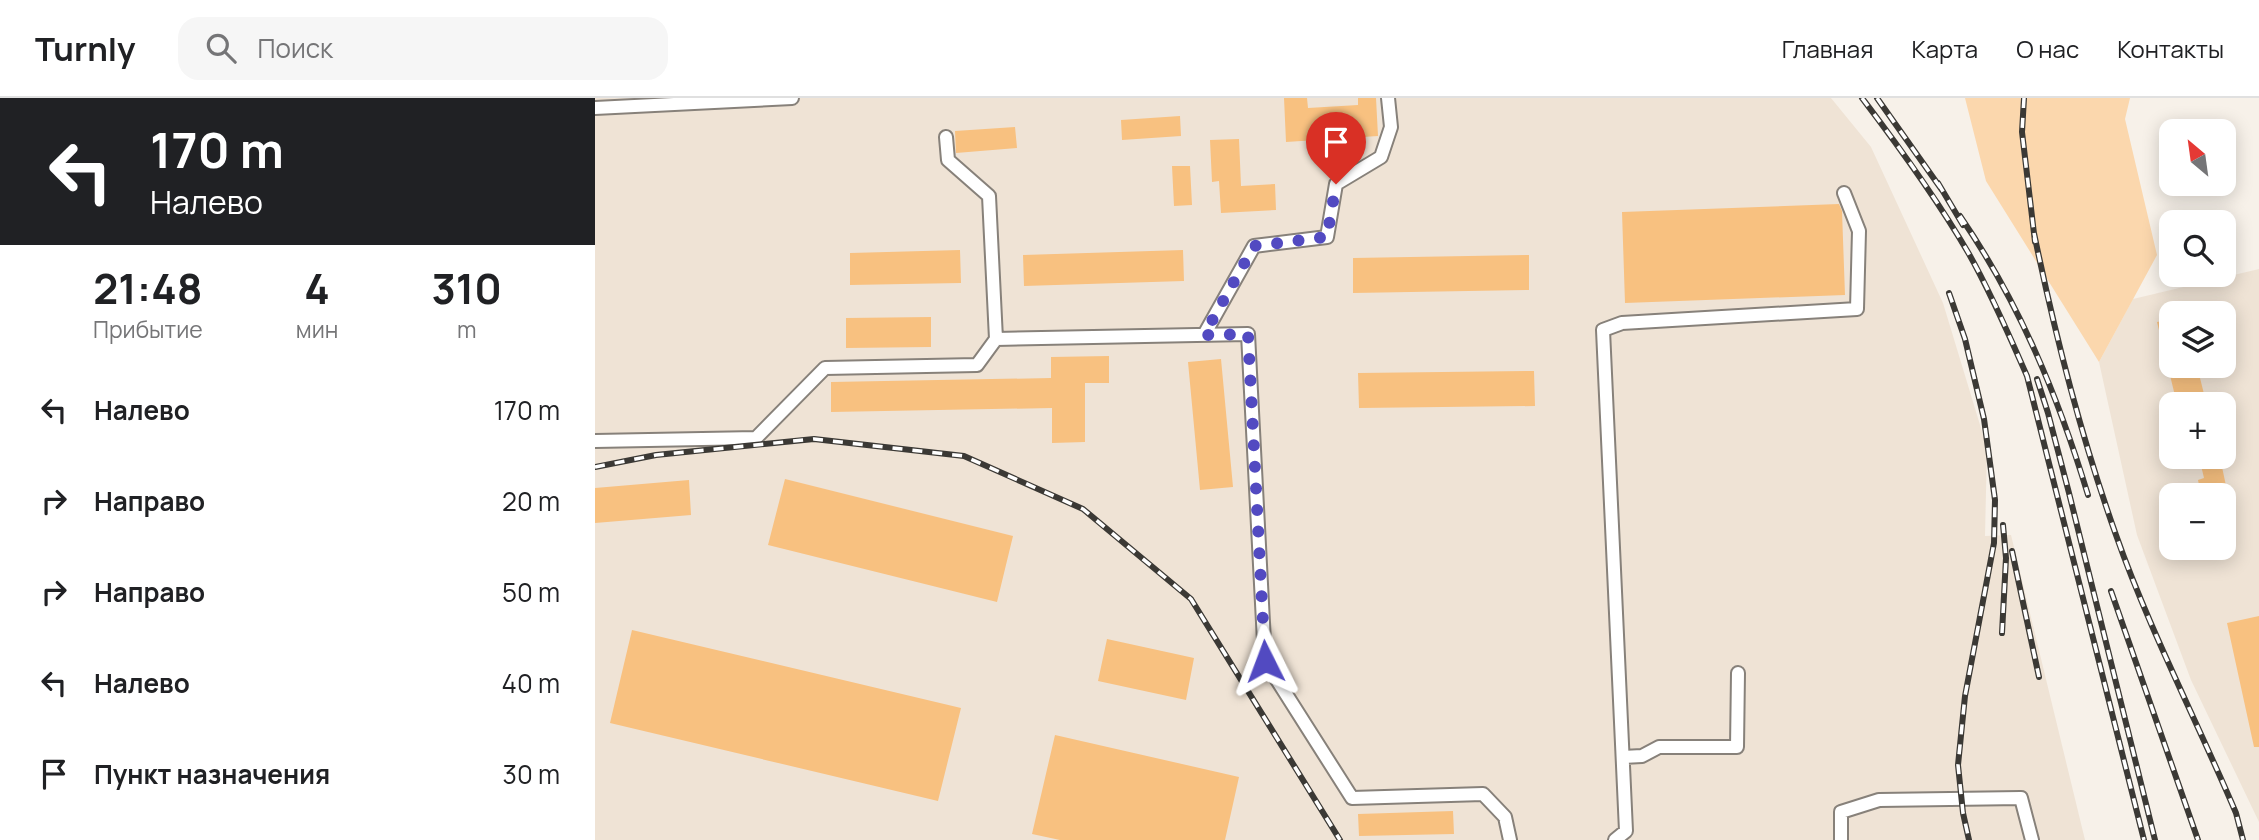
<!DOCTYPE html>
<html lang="ru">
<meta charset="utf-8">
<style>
:root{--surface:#fff;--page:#f6f6f6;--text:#202124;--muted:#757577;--line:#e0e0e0}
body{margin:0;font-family:Manrope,sans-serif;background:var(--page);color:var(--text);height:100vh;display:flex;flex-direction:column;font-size:26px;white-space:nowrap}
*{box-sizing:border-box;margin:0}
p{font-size:23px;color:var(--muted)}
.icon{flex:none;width:38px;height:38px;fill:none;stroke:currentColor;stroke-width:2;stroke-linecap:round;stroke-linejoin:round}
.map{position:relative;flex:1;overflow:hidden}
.details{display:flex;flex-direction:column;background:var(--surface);width:595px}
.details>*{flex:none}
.top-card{background:#202124;color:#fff;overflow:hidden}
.needle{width:46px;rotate:331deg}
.controls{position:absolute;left:1564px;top:21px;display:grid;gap:14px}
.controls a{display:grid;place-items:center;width:77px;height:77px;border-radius:14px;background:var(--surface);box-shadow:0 4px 18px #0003;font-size:35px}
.pin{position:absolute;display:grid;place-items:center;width:60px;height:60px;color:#fff;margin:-72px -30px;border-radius:50% 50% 50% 0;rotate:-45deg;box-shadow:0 0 7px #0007}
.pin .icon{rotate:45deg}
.me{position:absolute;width:77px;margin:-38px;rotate:357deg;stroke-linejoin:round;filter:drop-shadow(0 0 5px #0008)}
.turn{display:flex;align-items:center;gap:24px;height:147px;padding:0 35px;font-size:32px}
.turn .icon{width:91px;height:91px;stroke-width:2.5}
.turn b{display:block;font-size:49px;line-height:60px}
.eta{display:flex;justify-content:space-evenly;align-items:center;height:119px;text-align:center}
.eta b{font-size:42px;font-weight:700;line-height:49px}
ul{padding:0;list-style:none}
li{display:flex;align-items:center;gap:21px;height:91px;padding:0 35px}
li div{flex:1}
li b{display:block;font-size:26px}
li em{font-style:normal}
header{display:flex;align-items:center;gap:42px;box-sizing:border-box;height:98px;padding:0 35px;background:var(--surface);border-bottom:2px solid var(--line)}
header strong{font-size:33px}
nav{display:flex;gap:38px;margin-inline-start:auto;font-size:24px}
.search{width:490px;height:63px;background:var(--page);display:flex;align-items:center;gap:18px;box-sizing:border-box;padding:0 24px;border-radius:21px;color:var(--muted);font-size:26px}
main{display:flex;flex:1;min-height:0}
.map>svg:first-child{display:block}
.built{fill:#efe3d5;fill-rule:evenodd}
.green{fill:#fbd7ad}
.building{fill:#f8c180}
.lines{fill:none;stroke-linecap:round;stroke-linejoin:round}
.minor-casing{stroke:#87817a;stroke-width:16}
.minor{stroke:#fff;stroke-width:12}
.rail-casing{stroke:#3b3935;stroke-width:6}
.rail{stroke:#fff;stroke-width:3.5;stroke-dasharray:10;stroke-linecap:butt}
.route{stroke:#524ac1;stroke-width:12;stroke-dasharray:0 21.6}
</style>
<header>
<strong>Turnly</strong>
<div class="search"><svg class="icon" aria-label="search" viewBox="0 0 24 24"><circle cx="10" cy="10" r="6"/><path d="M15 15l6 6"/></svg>Поиск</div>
<nav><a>Главная</a><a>Карта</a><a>О нас</a><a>Контакты</a></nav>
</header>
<main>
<section class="details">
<div class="top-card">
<div class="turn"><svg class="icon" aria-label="left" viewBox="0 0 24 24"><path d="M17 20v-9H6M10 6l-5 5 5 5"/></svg><div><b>170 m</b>Налево</div></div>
</div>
<div class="eta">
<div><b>21:48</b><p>Прибытие</p></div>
<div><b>4</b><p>мин</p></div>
<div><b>310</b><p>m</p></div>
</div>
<ul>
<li><svg class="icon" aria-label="left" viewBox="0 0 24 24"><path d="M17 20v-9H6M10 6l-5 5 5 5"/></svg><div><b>Налево</b></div><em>170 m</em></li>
<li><svg class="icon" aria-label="right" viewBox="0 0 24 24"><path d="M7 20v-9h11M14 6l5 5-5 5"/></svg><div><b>Направо</b></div><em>20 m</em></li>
<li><svg class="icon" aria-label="right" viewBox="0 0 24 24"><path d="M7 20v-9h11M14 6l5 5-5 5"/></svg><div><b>Направо</b></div><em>50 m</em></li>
<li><svg class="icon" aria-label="left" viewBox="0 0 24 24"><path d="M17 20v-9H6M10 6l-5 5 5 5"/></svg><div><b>Налево</b></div><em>40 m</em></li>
<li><svg class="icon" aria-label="arrive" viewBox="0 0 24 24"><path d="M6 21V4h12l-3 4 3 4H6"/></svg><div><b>Пункт назначения</b></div><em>30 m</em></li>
</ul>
</section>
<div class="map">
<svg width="1664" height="742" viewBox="0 0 1664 742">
<rect width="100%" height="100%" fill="#f7f1e9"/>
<path class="built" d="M0,0H1236L1276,49L1348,205L1392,350L1390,438L1416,437L1490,742H0Z
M1664,171V724L1596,582L1542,437L1504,264L1538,201ZM1577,215H1629V268H1577ZM1577,306H1629V359H1577ZM1577,397H1629V450H1577Z"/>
<path class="green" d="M1370,0H1535L1530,21L1562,157L1504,264L1391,83Z"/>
<path class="building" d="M689,0H712L713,10L763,7V0H781L783,38L691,44Z
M585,18L586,38L527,42L526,22Z
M420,29L422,50L361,55L360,33Z
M644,41L646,88L680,86L681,112L626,115L624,83L617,84L615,42Z
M577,68H595L597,107L579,108Z
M1244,106L1247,113L1250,197L1030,205L1027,114Z
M365,152L366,185L255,187V155Z
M588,152L589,183L429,188L428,157Z
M934,157V192L758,195V160Z
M336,219V249L251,250V220Z
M1577,221V268H1602L1611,304L1582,306L1562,224Z
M514,258V285H490V344L457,345V310L236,314V284L456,280V259Z
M626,261L638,389L605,392L593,264Z
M939,273L940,308L764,310L763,275Z
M1604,359H1628L1630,368L1627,369L1633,397H1606L1603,382L1609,380Z
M190,381L418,438L402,504L173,447Z
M94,382L96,417L0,425V390Z
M1664,518V649H1659L1632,525Z
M37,532L366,610L343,703L15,625Z
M512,541L599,560L591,602L503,583Z
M460,637L644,679L630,742H465L437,736Z
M858,713L859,736L764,738L763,716Z"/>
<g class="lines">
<defs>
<path id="minor" d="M0,10L197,0
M351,39L353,62L394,98L401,241
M609,237L659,148L732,139L741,86L786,59L796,29L793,0
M0,343L161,340L230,270L382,267L401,241L653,236L670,563L757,700L888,696L910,719L915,742
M1028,659L1047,658L1064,649H1142L1143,575
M1020,742L1031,733L1008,232L1027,225L1262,211L1264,133L1249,95
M1246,742V714L1284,702L1426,700L1437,742"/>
</defs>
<use href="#minor" class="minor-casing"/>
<use href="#minor" class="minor"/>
<defs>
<path id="rail" d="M1267,0C1305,50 1342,101 1374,156C1396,195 1414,237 1432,278L1549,742
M1282,0L1347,92
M1429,0L1427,34L1440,144
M1343,85L1368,127
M1365,118C1424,204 1463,298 1493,397
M1439,135C1460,237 1486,339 1521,437C1554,531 1602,623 1641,715L1648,742
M1354,195L1370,241L1389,321L1400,402L1399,445L1370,598L1363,667L1368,715L1374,742
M1442,281L1453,315L1474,395L1560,742
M0,369L61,357L219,341L369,358L488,411L596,501L745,742
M1417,453L1444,579
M1516,493L1603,742
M1407,535L1411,460L1408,427"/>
</defs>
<use href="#rail" class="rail-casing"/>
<use href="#rail" class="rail"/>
</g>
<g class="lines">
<path class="route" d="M670,563L653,236L609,237L659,148L732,139L741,86"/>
</g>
</svg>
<div class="controls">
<a><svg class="needle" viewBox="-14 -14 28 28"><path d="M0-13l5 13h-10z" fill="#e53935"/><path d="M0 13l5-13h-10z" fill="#757577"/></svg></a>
<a><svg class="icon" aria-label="search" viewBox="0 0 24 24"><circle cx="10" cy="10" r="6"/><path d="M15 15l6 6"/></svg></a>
<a><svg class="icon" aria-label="layers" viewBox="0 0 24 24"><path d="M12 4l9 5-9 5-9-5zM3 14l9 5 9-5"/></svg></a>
<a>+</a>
<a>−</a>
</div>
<div class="pin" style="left:741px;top:86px;background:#d93025"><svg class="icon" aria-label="arrive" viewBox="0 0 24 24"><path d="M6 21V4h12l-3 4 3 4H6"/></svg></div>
<svg class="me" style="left:670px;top:563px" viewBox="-20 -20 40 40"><path d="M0-17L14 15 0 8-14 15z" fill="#524ac1" stroke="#fff" stroke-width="4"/></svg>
</div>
</main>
